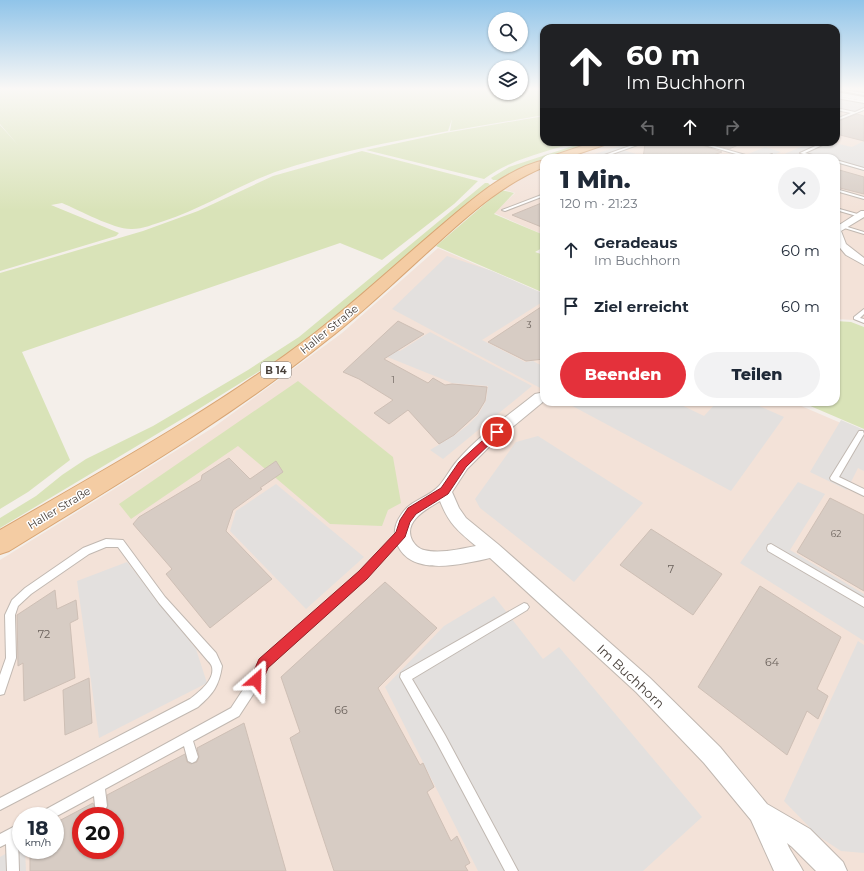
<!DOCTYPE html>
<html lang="de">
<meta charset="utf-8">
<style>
:root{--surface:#fff;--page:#f2f2f3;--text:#1f2937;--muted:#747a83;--accent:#e4313b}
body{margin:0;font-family:Montserrat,sans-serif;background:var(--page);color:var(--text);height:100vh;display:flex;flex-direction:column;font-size:15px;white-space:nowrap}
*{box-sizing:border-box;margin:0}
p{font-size:13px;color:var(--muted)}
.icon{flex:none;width:22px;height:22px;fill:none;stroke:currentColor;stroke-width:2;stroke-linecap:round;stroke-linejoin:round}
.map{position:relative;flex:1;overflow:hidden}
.sheet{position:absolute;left:540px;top:154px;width:300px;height:252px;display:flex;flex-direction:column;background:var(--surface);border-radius:12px;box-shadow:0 1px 3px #0004}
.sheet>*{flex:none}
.top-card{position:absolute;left:540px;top:24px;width:300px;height:122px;border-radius:12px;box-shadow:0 1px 3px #0004;background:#202124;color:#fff;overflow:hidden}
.buttons{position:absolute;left:488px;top:12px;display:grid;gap:8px}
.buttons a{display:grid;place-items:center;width:40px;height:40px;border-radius:50%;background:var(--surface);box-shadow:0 1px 3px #0004;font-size:20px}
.speed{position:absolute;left:12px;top:807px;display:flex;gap:8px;font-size:20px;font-weight:700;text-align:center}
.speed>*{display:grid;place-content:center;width:52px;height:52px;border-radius:50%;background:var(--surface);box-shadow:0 1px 3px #0004;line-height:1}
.speed small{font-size:10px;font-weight:400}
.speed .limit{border:6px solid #d22;background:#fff;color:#111}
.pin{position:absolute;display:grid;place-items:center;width:34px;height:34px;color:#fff;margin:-17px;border:2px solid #fff;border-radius:50%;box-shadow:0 1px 4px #0007}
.me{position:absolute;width:44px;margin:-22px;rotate:25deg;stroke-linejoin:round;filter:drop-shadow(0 0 3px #0008)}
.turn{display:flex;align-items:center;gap:14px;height:84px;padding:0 20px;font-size:18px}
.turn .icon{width:52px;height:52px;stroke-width:2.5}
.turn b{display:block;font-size:28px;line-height:34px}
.lanes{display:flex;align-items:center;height:38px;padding:0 20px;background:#0003;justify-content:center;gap:20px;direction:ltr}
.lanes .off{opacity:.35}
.round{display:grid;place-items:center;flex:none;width:42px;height:42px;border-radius:21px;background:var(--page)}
.overview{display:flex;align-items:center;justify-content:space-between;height:68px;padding:0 20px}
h1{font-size:24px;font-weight:800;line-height:30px}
.cta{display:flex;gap:8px;margin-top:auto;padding:8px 20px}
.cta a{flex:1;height:46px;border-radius:24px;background:var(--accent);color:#fff;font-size:16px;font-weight:800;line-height:46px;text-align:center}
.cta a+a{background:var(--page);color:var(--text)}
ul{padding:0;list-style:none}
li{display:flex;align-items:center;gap:12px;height:56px;padding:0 20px}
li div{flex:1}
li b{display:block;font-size:15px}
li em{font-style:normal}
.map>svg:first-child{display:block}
.commercial{fill:#f3e2d8;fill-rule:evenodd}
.green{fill:#d9e3b8}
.parking{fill:#e3e0de}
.building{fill:#d7ccc4;stroke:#cebfb5;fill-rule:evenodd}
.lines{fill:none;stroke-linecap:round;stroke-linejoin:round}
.service-casing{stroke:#c1b8b1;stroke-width:2}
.minor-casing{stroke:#c1b8b1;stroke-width:2}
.primary-casing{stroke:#d8a574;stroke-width:2}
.service{fill:#fff;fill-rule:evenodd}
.minor{fill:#fff;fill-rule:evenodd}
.primary{fill:#f4cca3;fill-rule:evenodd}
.route{fill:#e4313b;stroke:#942026}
.labels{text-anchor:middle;stroke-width:3;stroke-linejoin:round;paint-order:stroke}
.number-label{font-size:9px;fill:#6b625c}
.shield{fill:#fff;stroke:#7e7974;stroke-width:1}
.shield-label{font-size:10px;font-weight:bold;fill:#473f39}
.street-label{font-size:11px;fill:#473f39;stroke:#fff}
.near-number-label{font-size:11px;fill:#6b625c}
.near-street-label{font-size:13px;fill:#473f39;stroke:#fff}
</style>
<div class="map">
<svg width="864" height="871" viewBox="0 0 864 871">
<rect width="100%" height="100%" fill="#f4efea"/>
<path class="commercial" d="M836,89H864V324L854,320L836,319V158H563L612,142H836Z
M544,165V235L494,213L515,193L502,189L514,181Z
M438,248L544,294V402H792L864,433V871H0V560L214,427L342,333ZM21,816H55V850H21ZM81,816H115V850H81Z"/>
<path class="green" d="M0,89H495V93H521V89H544V115L450,131L452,119L448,131C390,142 331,153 275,172C237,186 203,208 164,221C154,224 143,229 132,229C115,230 79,210 62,203L51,205L119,233L116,236L0,271V125L18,145L0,124Z
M544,116V142H577C545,152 511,159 484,179L366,150L445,133Z
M585,142H595L544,158L498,180H493L491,178L509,167Z
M362,151L478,181L454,204L382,260L340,243L22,352L70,460L28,492L0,509V273L143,231L198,211L273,176Z
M485,183H488L491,186L303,344L197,410L0,528V518L36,496L62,475L86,459L153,426L248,370L299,337Z
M501,190L514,193L494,214L544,235V247L535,252L544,255V293L436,246Z
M836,321L851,322L864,327V429L801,402H836Z
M298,381L393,457L401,503L388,510L382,526L330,524L238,446L131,519L119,504Z"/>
<path class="parking" d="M836,96L864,101V110L859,113L836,108Z
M864,141V171L836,163V158H775L810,143L825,146L834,143L852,147Z
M632,142H646L623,150L649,158L585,157Z
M765,147L781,152L766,158L748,154Z
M447,256L492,271L544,294V301L482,340L525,362L533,361L544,367V390L392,309Z
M430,332L532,386L443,459L430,450L455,435L468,425L478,415L486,401L488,386L452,383L385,356L396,350L400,351Z
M565,402H675L704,416L717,402H750L784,417L731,491Z
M841,420L864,430V471L858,468L847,490L810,472Z
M538,436L643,503L574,582L480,508L475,499L516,442Z
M798,482L825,494L790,550L864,594V641L740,563Z
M276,484L364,557L306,609L230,531L236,511Z
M127,562L196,649L207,683L99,738L77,581Z
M494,596L543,659L559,647L702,817L643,871H478L385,687L444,626Z
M858,641L864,645V853L841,851L818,836L784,801Z
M21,845V850H25L26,871H0V857Z"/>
<path class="building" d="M857,114L864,116V141L836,134V122Z
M647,142H693L722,152L705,158H643L645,144Z
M705,142H743V143L729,149Z
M836,169L864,177V194L836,187Z
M544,202V228L512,215Z
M544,305V359L526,361L488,342Z
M398,321L424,334L384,359L428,383L433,378L445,385L452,384L487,387L485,401L477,414L454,435L439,444L408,410L389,424L374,413L393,400L359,379L343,372Z
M229,458L250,479L276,461L283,472L260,488L262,489L233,510L226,531L272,579L210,628L166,574L172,569L133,524L139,517L201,480L202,475Z
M830,498L864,515V591L797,552Z
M651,529L722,574L693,615L620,565Z
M385,582L437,628L378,688L420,765L423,763L434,787L427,792L451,841L457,836L470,863L465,866L468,871H334L290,738L300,732L281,677Z
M760,586L841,637L817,689L828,696L818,719L807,711L787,755L698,687Z
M55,590L57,609L76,600L78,619L70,623L75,678L24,701L23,663L18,666L17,615Z
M89,678L92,723L65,735L63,690Z
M244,723L286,871H30V850H55V823L93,803L96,811L100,813L106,811L108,806L107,795L185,754L187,762L191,764L197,762L199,757L197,748ZM81,816H115V850H81Z"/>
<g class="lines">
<defs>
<path id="service" d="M836,89L864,93V95L836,90Z
M836,96L864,101V103L836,98Z
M836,108L855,112L864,108V110L836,121V119L851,113L836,110Z
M641,142H646L601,158H596Z
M694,142H700L756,158H750Z
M824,142H829L805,153L824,158H818L800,153Z
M772,154L773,156L768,158H763Z
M836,160L864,168V170L836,162Z
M836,189L864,197V199L836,191Z
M544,194V196L505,211L502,210Z
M836,208L861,215L862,216L860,217L836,210Z
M841,225L864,232V234L841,227Z
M864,309V314L860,318L864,319V323L854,319V317Z
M859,431H863L864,434L839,477L864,489V496L831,480L830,478Z
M401,531L404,532L405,534L404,536L366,578L268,667L260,684L239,716L193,741L198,757L196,761L192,763L188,761L184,746L105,789L107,806L105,810L101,812L97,810L95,806L94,796L55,817V816H39L41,812L231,708L252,676L260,659L360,572L398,532Z
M106,539L123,540L165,597L216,653L222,666C219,686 213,694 198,707L0,810V798L190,699C199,692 215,680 212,667C211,664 210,663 208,661L159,603L118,547H106L89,554L31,594L18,606L15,615L16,658L4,694L0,695V675L6,658L5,615L12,600L25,588L83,548Z
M771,544L864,598V607L768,551L767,548L768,545Z
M524,603L527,604L529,607L527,610L412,679L445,735L518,871H505L437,743L400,677L401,673Z
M21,823V836L18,837L19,871H7L6,844L0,847V834Z"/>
<path id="minor" d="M836,92L864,97V101L836,96Z
M861,211H864V217L841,231L846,244L864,258V265L846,255L836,243V227Z
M540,393L544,394V401L492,444L467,469L452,492L459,508L466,518L499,545L650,678L720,747L767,804L810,829L843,862L847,871H816L792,847L787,843C791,853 798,861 803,871H774L751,820L704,763L636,692L490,558C463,564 413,577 398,546C393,534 394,525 401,515C410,500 428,498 439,486C446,478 450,469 457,461C479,435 509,415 535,394ZM440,501C449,524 458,531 476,546C460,549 440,554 424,550C419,549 414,544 412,540C403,521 427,509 440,501Z"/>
<path id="primary" d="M594,142H609L607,144L566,158H551L552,156Z
M544,160V167C505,183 473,211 442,239C404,273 367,309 327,340C228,420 117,484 9,551L0,554V530C107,468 217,408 315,333C357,300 396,264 436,230C468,203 503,170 544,160Z"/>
</defs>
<use href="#service" class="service-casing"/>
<use href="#minor" class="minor-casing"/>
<use href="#primary" class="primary-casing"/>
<use href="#service" class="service"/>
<use href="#minor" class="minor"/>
<use href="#primary" class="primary"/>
</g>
<linearGradient id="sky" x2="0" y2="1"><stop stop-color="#90c4e9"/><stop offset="0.42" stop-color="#faf8f6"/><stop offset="1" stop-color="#faf8f6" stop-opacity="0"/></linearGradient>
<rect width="864" height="211" fill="url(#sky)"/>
<path class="route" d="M497,429L500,430L502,432L500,434L466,467L448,494L416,514L410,522L405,537L367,579L268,668L261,685L256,687L252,685L250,680L259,659L359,571L396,532L400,520L408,508L441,488L459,462L494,430Z"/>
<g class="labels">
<g class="number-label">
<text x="529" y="328">3</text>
<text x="393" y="383">1</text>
<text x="836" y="537">62</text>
</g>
<rect class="shield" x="261" y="362" width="30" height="16" rx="3"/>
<g class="shield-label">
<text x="276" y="374">B 14</text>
</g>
<g class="street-label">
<text transform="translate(329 329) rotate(-39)" y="4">Haller Straße</text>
<text transform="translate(59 508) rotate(-31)" y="4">Haller Straße</text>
</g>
<g class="near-number-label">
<text x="671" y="573">7</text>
<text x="44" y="638">72</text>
<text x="772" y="666">64</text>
<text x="341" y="714">66</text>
</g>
<g class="near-street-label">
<text transform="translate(631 676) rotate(43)" y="5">Im Buchhorn</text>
</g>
</g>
</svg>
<div class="buttons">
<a><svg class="icon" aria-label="search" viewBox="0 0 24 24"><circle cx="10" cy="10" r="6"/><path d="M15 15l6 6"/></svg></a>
<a><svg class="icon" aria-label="layers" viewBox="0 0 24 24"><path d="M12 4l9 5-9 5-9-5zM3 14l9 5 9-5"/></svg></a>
</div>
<div class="speed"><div>18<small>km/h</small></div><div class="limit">20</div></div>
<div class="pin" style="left:497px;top:432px;background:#d93025"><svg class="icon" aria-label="arrive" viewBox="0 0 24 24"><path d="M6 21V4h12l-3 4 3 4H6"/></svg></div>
<svg class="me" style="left:256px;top:680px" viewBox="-20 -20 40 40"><path d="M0-17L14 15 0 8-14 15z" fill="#e4313b" stroke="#fff" stroke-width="4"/></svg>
<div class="top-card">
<div class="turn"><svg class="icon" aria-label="ahead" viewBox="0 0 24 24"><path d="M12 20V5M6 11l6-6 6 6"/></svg><div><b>60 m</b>Im Buchhorn</div></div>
<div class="lanes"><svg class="icon off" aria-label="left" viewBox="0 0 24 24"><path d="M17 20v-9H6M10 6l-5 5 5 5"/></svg><svg class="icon" aria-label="ahead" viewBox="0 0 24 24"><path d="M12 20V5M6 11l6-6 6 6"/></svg><svg class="icon off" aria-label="right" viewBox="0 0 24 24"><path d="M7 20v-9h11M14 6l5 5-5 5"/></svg></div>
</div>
<section class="sheet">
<div class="overview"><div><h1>1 Min.</h1><p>120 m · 21:23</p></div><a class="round"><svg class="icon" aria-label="close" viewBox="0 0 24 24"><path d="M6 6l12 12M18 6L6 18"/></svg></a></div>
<ul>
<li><svg class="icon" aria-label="ahead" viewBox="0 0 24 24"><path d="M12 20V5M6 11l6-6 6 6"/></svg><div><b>Geradeaus</b><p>Im Buchhorn</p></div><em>60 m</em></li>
<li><svg class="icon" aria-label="arrive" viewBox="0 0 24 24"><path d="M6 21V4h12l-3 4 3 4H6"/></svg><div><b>Ziel erreicht</b></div><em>60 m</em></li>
</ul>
<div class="cta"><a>Beenden</a><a>Teilen</a></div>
</section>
</div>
